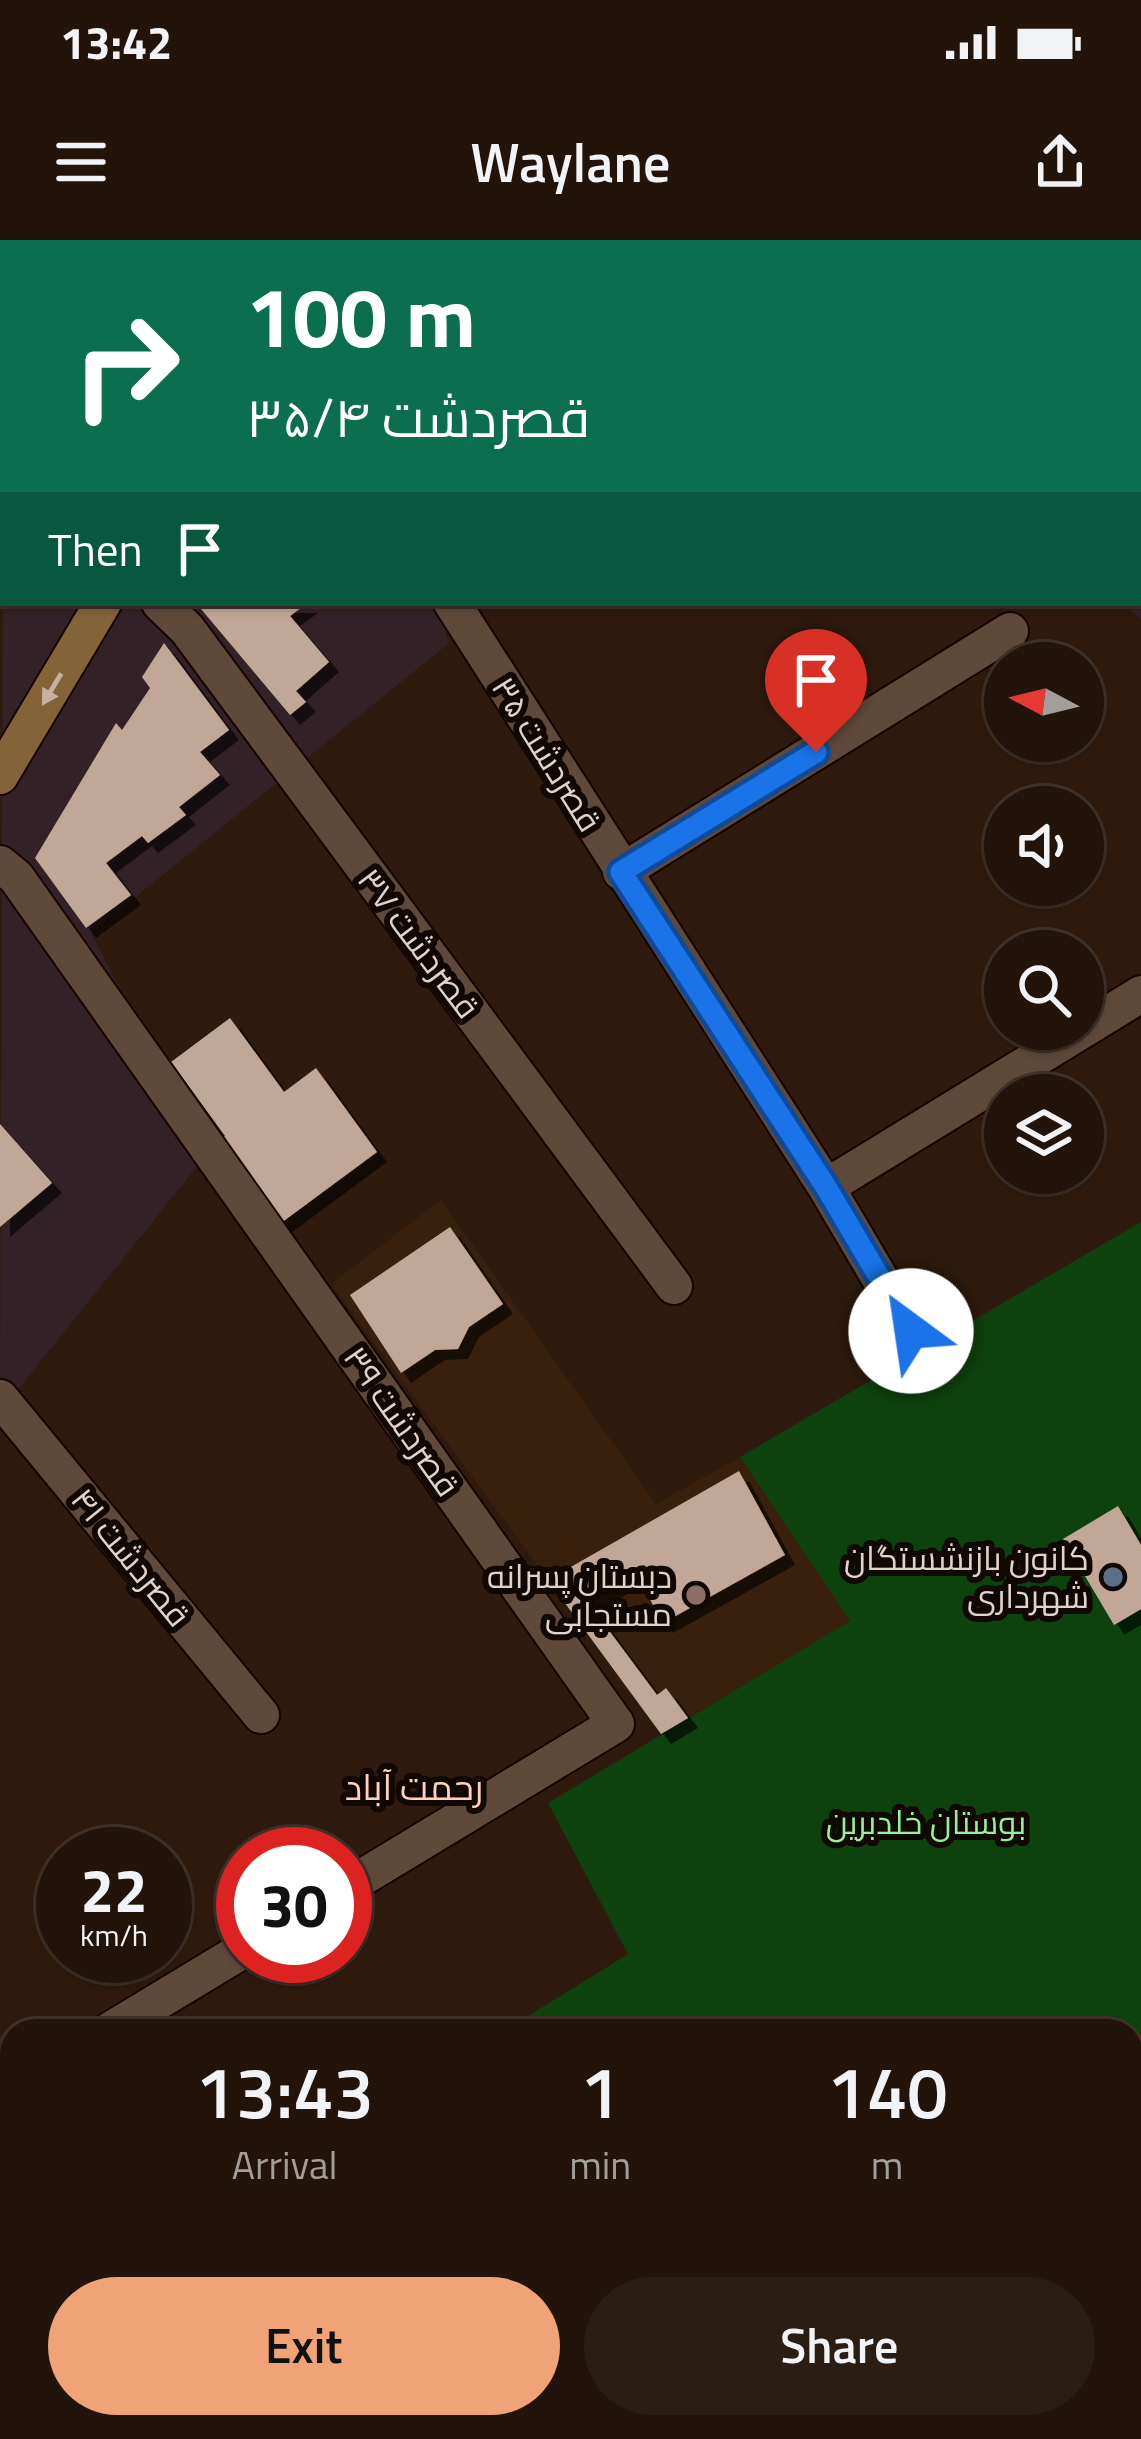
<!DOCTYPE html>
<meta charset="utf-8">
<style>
:root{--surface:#22140a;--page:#2a1d13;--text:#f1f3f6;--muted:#a29e9c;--line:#3f332b;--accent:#efa377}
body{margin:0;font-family:"Titillium Web",Cairo,sans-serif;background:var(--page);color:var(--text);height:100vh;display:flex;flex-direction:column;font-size:45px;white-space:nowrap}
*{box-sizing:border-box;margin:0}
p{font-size:39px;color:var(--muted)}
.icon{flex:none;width:66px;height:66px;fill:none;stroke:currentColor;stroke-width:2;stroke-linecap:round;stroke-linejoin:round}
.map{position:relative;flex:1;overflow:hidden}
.details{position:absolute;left:0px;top:1779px;width:1143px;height:420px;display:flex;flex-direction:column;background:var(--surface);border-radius:36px 36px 0 0;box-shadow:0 3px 9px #0004,0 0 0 3px var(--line)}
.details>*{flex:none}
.hud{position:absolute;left:0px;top:0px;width:1143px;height:366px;box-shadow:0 3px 9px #0004,0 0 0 3px var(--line);background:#0b6e4f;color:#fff;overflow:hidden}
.needle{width:78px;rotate:277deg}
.tools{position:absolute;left:984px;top:402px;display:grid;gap:24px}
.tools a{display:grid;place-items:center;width:120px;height:120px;border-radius:50%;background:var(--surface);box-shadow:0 3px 9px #0004,0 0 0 3px var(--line);font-size:60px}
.speed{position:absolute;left:36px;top:1587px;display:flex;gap:24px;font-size:60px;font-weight:700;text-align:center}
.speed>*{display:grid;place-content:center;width:156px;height:156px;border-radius:50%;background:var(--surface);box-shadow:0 3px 9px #0004,0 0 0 3px var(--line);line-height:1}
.speed small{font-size:30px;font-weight:400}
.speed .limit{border:18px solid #d22;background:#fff;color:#111}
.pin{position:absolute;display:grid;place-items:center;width:102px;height:102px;color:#fff;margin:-123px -51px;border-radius:50% 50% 50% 0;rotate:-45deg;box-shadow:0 0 12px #0007}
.pin .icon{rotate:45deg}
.me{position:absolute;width:132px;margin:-66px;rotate:329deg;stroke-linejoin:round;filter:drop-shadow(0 0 9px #0008)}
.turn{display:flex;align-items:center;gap:42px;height:252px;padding:0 48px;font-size:54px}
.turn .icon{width:156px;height:156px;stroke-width:2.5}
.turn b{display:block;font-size:84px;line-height:102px}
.then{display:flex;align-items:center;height:114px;padding:0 48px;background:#0003;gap:24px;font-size:45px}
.eta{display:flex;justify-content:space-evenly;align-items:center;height:204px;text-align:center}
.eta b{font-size:72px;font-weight:600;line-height:84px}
.action{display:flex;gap:24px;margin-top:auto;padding:24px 48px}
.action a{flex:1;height:138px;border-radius:72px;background:var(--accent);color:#111;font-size:48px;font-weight:600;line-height:138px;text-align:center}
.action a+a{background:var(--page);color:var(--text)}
.status{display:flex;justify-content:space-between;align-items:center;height:84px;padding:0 60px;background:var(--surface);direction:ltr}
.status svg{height:33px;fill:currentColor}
header{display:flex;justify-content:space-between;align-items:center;height:156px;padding:0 48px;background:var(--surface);font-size:54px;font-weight:600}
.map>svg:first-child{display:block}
.commercial{fill:#332128}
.built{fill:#38200c}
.green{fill:#0d420c}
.building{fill:#c1a896;filter:url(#shadow)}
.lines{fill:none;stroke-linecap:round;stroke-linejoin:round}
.street-casing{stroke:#150500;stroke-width:40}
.secondary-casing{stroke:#150500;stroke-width:40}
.street{stroke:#5f4a3a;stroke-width:36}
.secondary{stroke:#856339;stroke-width:36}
.oneway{fill:#c5b19e}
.route-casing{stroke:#114b97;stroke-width:30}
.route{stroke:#1a73e8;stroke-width:21}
.service-dot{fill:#5c6f8a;stroke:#100803;stroke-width:4.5}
.education-dot{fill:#8d6e63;stroke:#100803;stroke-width:4.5}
.labels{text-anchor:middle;stroke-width:12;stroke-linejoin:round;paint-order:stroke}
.street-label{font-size:33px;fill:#e0d3c9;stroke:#100803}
.poi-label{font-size:33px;fill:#e0d3c9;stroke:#100803;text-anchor:end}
.park-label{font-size:33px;fill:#97f091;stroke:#100803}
.neighbourhood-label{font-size:36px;fill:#fed2b9;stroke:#100803}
</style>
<div class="status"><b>13:42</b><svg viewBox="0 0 49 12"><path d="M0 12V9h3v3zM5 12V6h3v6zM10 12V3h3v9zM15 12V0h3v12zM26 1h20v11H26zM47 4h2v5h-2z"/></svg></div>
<header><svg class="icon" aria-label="menu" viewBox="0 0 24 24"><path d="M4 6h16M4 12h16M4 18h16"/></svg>Waylane<svg class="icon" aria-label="share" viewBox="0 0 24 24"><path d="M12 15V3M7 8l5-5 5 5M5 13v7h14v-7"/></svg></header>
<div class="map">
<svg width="1141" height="2199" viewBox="0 0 1141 2199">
<defs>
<filter id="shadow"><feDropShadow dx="10" dy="10" stdDeviation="0" flood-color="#0009"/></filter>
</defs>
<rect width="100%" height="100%" fill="#2e1b0d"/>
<path class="commercial" d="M52,0H582L51,3Z
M707,0H1141V379L1122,363H1140V3Z
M3,295V363H441L448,404L91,693L207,914L0,1172Z"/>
<path class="built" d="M441,960L656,1264L740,1217L851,1381L661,1494L331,1044Z"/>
<path class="green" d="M1141,982V2055L1131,2060V1791H504L628,1714L548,1563L850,1381L740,1217Z
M12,2096V2187H850L823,2199H0V2103Z"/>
<path class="building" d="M196,363H308L290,376L329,422L296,451L306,462L290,475Z
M164,403L229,490L200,512L220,535L179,567L186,575L148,603L142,596L106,623L131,655L86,688L35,618L116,483L122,490L150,448L142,437Z
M230,778L284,852L316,828L377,912L281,983L220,899L225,896L171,822Z
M0,884L52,943L0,987Z
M450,987L503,1064L469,1087L458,1109L435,1110L401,1133L350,1055Z
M739,1231L785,1315L663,1383L636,1334L587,1361L657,1455L666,1448L688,1478L661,1494L548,1340Z
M1118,1266L1141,1305V1369L1114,1385L1063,1299Z"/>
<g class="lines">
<defs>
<path id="street" d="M191,0L196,3
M1136,3L1138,0
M0,59L3,61
M160,363L187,389L674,1046
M452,363L826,947L911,1091
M0,624L16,637L616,1484L345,1648
M621,632L1010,391
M826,947L1141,754
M0,1158L261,1475
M109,1791L243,1710
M0,1856L12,1849"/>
<path id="secondary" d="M924,0L928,3
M1008,0L1012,3
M322,3L324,0
M1140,96L1141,97
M1140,163L1141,164
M0,536L103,363
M1131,2097L1141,2093
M1131,2153L1141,2149
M897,2199L925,2187
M1028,2199L1055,2187"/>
</defs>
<use href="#street" class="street-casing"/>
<use href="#secondary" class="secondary-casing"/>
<use href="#street" class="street"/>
<use href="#secondary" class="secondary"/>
</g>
<defs><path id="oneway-solid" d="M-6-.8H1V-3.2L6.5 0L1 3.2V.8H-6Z" transform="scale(3)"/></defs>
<use class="oneway" href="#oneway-solid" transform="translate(52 449) rotate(121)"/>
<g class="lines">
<defs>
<path id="route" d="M816,512L621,632L826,947L911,1091"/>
</defs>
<use href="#route" class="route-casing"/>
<use href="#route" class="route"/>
</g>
<circle class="service-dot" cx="1113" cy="1337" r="12"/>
<circle class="education-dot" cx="696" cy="1355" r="12"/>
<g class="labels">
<g class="street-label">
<text transform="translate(547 514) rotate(58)" y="12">قصردشت ۳۵</text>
<text transform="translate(419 703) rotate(53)" y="12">قصردشت ۳۷</text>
<text transform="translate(402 1181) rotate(55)" y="12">قصردشت ۳۹</text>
<text transform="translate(131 1317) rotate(51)" y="12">قصردشت ۴۱</text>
</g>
<g class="poi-label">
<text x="1089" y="1330">کانون بازنشستگان<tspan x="1089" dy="38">شهرداری</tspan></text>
<text x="672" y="1348">دبستان پسرانه<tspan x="672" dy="38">مستجابی</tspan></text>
</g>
<g class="park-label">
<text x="926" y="1594">بوستان خلدبرین</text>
</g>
<g class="neighbourhood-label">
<text x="414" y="1560">رحمت آباد</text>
</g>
</g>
</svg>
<div class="tools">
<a><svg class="needle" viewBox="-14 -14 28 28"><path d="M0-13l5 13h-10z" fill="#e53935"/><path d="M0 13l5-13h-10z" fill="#a29e9c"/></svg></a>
<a><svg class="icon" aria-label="sound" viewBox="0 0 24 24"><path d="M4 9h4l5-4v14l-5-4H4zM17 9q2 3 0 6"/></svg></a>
<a><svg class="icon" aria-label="search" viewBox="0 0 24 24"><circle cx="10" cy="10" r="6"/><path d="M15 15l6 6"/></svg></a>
<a><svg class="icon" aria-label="layers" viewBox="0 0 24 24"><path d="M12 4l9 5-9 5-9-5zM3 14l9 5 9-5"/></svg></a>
</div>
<div class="speed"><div>22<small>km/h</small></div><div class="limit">30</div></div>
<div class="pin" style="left:816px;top:512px;background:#d93025"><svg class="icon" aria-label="arrive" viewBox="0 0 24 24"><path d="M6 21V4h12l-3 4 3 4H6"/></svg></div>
<svg class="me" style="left:911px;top:1091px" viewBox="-20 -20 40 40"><circle r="19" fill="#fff"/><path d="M0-13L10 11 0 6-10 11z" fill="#1a73e8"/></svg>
<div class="hud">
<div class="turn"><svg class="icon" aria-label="right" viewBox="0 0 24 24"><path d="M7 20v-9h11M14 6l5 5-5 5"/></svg><div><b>100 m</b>قصردشت ۳۵/۴</div></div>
<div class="then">Then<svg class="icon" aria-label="arrive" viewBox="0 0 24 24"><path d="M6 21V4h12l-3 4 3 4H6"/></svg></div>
</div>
<section class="details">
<div class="eta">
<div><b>13:43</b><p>Arrival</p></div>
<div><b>1</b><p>min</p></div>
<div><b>140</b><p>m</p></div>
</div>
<div class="action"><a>Exit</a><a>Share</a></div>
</section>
</div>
